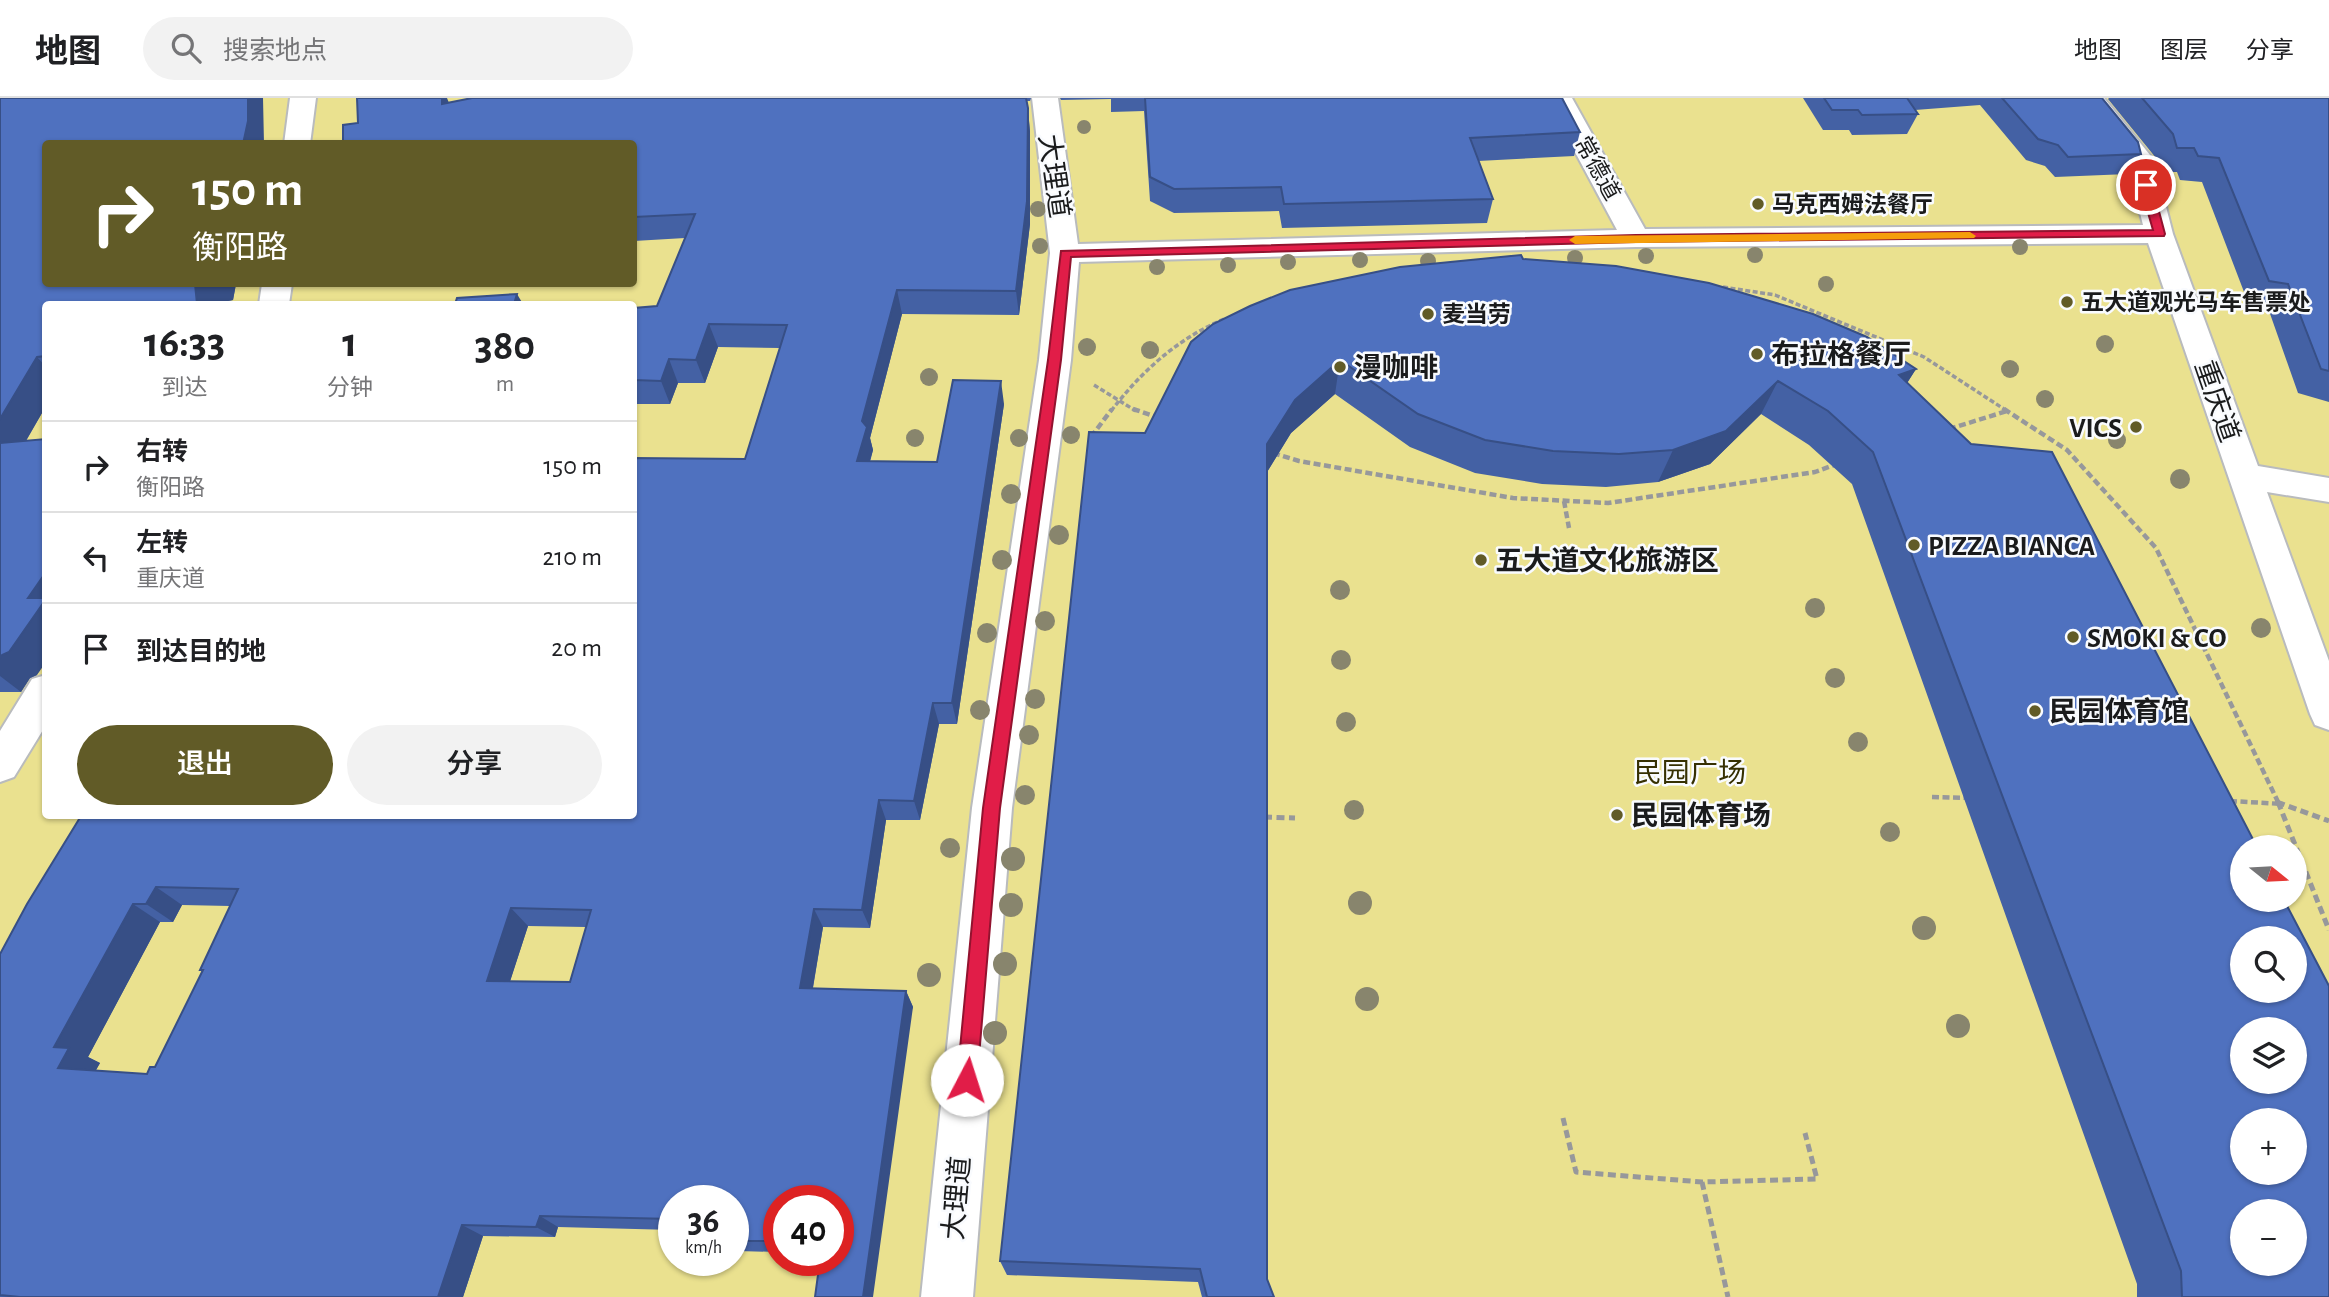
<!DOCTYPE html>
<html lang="zh">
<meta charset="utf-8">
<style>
:root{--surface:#fff;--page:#f2f2f2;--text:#202124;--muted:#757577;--line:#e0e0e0;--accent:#615b27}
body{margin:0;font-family:"Alegreya Sans","Noto Sans SC",sans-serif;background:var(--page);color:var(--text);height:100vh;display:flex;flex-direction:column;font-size:26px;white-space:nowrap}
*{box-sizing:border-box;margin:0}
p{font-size:23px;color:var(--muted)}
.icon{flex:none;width:38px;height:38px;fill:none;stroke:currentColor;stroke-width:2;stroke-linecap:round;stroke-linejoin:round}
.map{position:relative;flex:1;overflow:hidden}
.sheet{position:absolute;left:42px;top:203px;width:595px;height:518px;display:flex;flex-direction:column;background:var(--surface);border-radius:7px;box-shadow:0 2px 5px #0004}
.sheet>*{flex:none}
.guide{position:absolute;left:42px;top:42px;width:595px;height:147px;border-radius:7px;box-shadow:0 2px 5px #0004;background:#615b27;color:#fff;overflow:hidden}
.needle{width:46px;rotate:108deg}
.tools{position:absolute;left:2230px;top:737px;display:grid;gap:14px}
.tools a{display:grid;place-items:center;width:77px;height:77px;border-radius:50%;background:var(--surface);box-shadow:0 2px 5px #0004;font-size:35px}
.speed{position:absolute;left:658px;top:1087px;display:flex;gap:14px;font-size:35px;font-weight:700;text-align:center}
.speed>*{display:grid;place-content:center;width:91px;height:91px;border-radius:50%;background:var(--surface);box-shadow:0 2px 5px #0004;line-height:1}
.speed small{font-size:18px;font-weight:400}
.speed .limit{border:10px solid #d22;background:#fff;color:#111}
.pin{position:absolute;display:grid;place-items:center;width:60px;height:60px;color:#fff;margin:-30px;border:4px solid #fff;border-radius:50%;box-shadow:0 2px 7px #0007}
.me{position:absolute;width:77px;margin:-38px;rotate:5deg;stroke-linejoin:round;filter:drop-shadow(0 0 5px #0008)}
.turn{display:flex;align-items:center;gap:24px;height:147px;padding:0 35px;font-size:32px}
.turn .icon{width:91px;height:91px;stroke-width:2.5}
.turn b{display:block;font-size:49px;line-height:60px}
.eta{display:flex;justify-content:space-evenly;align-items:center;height:119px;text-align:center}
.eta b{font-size:42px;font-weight:600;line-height:49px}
.cta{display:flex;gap:14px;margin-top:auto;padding:14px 35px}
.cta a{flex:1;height:80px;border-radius:42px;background:var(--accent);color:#fff;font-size:28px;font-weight:600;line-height:80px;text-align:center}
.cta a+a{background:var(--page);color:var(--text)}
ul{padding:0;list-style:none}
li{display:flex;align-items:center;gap:21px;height:91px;padding:0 35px;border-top:2px solid var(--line)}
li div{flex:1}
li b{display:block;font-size:26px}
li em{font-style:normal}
header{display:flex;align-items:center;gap:42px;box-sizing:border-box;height:98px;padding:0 35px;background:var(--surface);border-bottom:2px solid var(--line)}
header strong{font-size:33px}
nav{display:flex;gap:38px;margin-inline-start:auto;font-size:24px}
.search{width:490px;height:63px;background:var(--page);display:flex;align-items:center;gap:18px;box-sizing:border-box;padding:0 24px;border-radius:38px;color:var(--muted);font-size:26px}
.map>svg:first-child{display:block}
.green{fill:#eae18f;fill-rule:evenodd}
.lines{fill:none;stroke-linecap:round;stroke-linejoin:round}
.minor-casing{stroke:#b9bbbd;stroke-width:4}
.path-far2{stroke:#97989b;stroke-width:3.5;stroke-dasharray:5 2.5;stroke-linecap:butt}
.path-far1{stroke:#97989b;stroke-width:4.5;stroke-dasharray:7 3.5;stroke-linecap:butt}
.path{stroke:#97989b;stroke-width:5;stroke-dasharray:8 4.5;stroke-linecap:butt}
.minor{fill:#fff;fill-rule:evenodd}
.tree{fill:#88856d}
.wall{fill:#4461a4;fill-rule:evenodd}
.shaded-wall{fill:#374f86}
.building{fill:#4f71bf;stroke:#374f86;stroke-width:2;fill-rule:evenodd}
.route{fill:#e11d48;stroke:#92132f;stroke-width:2}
.slow{fill:#f59e0b}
.poi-dot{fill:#615b27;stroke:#f9fbfe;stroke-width:2.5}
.labels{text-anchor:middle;stroke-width:5;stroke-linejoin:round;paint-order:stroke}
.far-street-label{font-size:23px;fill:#1a1b1c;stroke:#f9fbfe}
.far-poi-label{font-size:23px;font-weight:bold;fill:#1a1b1c;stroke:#f9fbfe;text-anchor:start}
.street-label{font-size:28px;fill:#1a1b1c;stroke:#f9fbfe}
.poi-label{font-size:28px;font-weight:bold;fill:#1a1b1c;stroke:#f9fbfe;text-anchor:start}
.park-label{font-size:28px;fill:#363002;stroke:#f9fbfe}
</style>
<header>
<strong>地图</strong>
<div class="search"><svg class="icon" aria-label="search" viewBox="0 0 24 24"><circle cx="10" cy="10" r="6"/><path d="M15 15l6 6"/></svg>搜索地点</div>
<nav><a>地图</a><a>图层</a><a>分享</a></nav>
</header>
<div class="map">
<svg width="2329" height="1199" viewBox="0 0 2329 1199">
<rect width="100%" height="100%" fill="#ecedf0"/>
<path class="green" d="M0,0H2329V1199H0ZM46,46H634V186H46ZM46,206H634V718H46ZM2242,749H2294V802H2242ZM2242,840H2294V892H2242ZM2242,931H2294V984H2242ZM2242,1022H2294V1074H2242ZM674,1102H733V1162H674ZM779,1102H838V1162H779ZM2242,1113H2294V1166H2242Z"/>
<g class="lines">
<defs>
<path id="minor" d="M290,0H316L310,46H284Z
M1032,0H1058L1078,146L1617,132L1546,0H1572L1645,131L2143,127L2127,63L2077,0H2104L2154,62L2173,136L2258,368L2329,380V404L2267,394L2329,563V632L2315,627L2310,616L2148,145L1636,149L1079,164L1071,262L1012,710L973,1199H921L972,710L1039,262L1050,155Z
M262,186H292L289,206H259Z
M46,577V627L14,679L0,684V633L32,581Z"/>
</defs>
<use href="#minor" class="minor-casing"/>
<path class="path-far2" d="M1723,189L1775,197L1924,259L2007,313
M1094,287L1136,313
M1111,313C1142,273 1177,241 1224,221"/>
<path class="path-far1" d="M1133,311L1157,319
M2004,311L2067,352L2156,450L2279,706
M1949,331L2007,313
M1091,339L1112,311
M1273,355L1299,363L1513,400L1608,405L1815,374L1837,366
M1564,403L1569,430
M1932,699L1969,700
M2230,703L2283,706"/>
<path class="path" d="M2277,704L2329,723
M2278,704L2329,832
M1264,719L1295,720
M1563,1020L1576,1074L1702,1084L1817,1081L1805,1035
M1702,1084L1728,1199"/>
<use href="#minor" class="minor"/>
</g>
<g class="tree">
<circle cx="1084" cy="29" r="7"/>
<circle cx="1038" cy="111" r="8"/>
<circle cx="1040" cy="148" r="8"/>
<circle cx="2020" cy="149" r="8"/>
<circle cx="1755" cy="157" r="8"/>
<circle cx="1646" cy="158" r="8"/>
<circle cx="1575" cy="160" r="8"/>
<circle cx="1360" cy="162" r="8"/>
<circle cx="1428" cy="163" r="8"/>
<circle cx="1288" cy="164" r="8"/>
<circle cx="1228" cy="167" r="8"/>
<circle cx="1157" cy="169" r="8"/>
<circle cx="1826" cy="186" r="8"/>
<circle cx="2105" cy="246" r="9"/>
<circle cx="1087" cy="249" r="9"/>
<circle cx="1150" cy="252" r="9"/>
<circle cx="2010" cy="271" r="9"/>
<circle cx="929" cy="279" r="9"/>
<circle cx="2045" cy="301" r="9"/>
<circle cx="1071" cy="337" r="9"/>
<circle cx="915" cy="340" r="9"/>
<circle cx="1019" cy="340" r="9"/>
<circle cx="2117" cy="342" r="9"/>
<circle cx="2180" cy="381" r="10"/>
<circle cx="1011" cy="396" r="10"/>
<circle cx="1059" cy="437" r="10"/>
<circle cx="1002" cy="462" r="10"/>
<circle cx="1340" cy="492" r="10"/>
<circle cx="1815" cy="510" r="10"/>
<circle cx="1045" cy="523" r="10"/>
<circle cx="2261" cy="530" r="10"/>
<circle cx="987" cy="535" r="10"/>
<circle cx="1341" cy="562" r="10"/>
<circle cx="1835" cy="580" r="10"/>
<circle cx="1035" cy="601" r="10"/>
<circle cx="980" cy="612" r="10"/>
<circle cx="1346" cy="624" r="10"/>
<circle cx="1029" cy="637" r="10"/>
<circle cx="1858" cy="644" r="10"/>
<circle cx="1025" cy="697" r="10"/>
<circle cx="1354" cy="712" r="10"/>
<circle cx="1890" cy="734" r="10"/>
<circle cx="950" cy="750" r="10"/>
<circle cx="1013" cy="761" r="12"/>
<circle cx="1360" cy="805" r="12"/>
<circle cx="1011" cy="807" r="12"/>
<circle cx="1924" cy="830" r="12"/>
<circle cx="1005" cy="866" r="12"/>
<circle cx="929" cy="877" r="12"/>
<circle cx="1367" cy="901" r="12"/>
<circle cx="1958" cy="928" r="12"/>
<circle cx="995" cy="935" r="12"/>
</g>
<path class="wall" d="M0,0L46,46V186H236L233,202L213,206H46V308L26,343L37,577L30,580L21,594H0Z
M472,0H1031L1030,3H1027L1030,34V126L1019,217L902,216L870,340L873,352L870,364H937L1004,306L957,626H939L920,722H886L870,830L823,829L813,890L906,893L913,909L838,1102H779V1154L738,1153L733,1150V1102H674V1132L558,1129L555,1139L483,1138L463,1199H0V856L27,806L634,718L780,250L718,249L705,285H678L670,306H634V210L657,208L685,140L634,143V46L358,25ZM182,807L230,808L200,872L202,874L155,969L147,976L95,973L100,965L88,959L160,824H173ZM528,828L586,829L570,884L510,883Z
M1060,0H1562L1580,34L1574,58L1478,63L1493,101L1487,125L1282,130L1279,113L1174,115L1150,103L1144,13L1111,14V1L1061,2Z
M1803,0H2102L2141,56L2128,76L2055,79L2045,68L2026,62L1980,7L1915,12L1918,16L1907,36L1852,37L1849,32H1823Z
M2109,0H2329V304L2298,295L2268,210L2249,207L2202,84L2180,82L2177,74H2160L2156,60L2108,1Z
M1523,161L1916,271L1907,285L2329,1199H2137V1186L1852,386L1809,347L1761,316L1710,366L1658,384L1606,389L1542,386L1475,375L1410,349L1335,296L1291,335L1267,374V1181L1274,1199H1202L1198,1184L1007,1177L1000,1163L1145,335Z"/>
<path class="shaded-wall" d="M248,0H263L264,46H243Z
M442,0H447L451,10L442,6Z
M1028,10L1030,34V126L1019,217L1016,193Z
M195,186H236L233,202L213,206H197Z
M897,192L902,216L870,340L873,352L863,386L857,363L862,323Z
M517,196L523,206H514Z
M709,226L718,249L705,285L696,262Z
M37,259L46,269V308L10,370L0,361V321Z
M669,261L678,285L670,306L661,283Z
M1340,262L1335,296L1291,335L1264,379L1267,346L1295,302Z
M1916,271L1895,304L1899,277Z
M1001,283L1004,306L957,626L952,605Z
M1778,283L1761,316L1710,366L1658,384L1673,352Z
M46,474V564L37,577L30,580L21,594L0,578V560L28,500Z
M933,605L939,626L920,722L914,703Z
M879,702L886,722L870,830L862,812Z
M156,789L182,807L173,824L146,806Z
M133,806L160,824L88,959L100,965L89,985L58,970L54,949Z
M511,810L528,828L505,899L487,883Z
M814,811L823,829L810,906L800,890Z
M906,893L913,909L873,1199H863Z
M540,1118L558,1129L555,1139L536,1129Z
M462,1127L483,1138L463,1199H438Z"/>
<path class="building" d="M0,0H248V23L243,46H46V186H195L197,206H46V258L37,259L0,321Z
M357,0H442V6L472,0H1026L1028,10L1027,103L1016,193L897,192L862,323L867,329L857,363L937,364L953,282L1001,283L952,605H933L914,703L879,702L862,812L814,811L800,890L906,893L863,1199H815L820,1162H838V1102H779V1143H733V1102H674V1121L540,1118L536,1129L462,1127L438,1199H20L0,1197V856L27,806L81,718H634V360L745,361L787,227L709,226L696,262L669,261L661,283L634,282V210L657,208L695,116L634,119V46H343V27L358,25ZM156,789L238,791L200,872H203L155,969H150L147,976L58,970L69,950L54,949L133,806H146ZM511,810L591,812L570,884L487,883Z
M1145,0H1562L1580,34L1470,40L1493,101L1284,106L1281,89L1174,91L1150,79Z
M1824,0H1907L1918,16L1862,17L1858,12H1832Z
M2002,0H2102L2138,44L2141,56L2068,59L2058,47L2038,41Z
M2142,0H2329V273L2321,271L2288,186L2269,183L2219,60L2198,58L2194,50H2177L2173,36Z
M1521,157L1523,161L1616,168L1709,185L1813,216L1867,239L1916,271L1899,277L1971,346L2052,354L2257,749H2242V802H2284L2329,888V1199H2182L2181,1173L1873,354L1828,313L1778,283L1726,333L1673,352L1619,356L1553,353L1485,342L1418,316L1340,262L1295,302L1267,346V1181L1274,1199H1207L1200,1171L1000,1163L1089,334L1145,335L1191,244L1213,226L1250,208L1290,192L1400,169ZM2242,840H2294V892H2242ZM2242,931H2294V984H2242ZM2242,1022H2294V1074H2242ZM2242,1113H2294V1166H2242Z
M517,196L514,206H455L457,200Z
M46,341V474L28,500H46V501L9,554L2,557L0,560V345Z"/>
<path class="route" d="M2146,83L2152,87L2165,136L2164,138L1636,144L1071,159L1061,262L1000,710L977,982L974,989L967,991L960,989L957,982L983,710L1048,262L1061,153L1636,137L2153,132L2140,87Z"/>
<path class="slow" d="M1970,134L1976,138L1974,140L1575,146L1569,142L1575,138Z"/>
<g class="poi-dot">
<circle cx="1758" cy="106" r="7"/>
<circle cx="2067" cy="204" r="7"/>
<circle cx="1428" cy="216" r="7"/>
<circle cx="1757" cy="256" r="7"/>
<circle cx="1340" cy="269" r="7"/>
<circle cx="2136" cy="329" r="7"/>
<circle cx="1914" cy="447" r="7"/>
<circle cx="1481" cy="462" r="7"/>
<circle cx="2073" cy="539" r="7"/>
<circle cx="2035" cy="613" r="7"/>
<circle cx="1617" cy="717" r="7"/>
</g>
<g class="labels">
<g class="far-street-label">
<text transform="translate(1598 70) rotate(61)" y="8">常德道</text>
</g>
<g class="far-poi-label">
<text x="1772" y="114">马克西姆法餐厅</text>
<text x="2081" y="212">五大道观光马车售票处</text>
<text x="1442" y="224">麦当劳</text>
</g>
<g class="street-label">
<text transform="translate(1055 78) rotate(82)" y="10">大理道</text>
<text transform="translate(2218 303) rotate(71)" y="10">重庆道</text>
<text transform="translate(956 1100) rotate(-85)" y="10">大理道</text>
</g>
<g class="poi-label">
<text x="1771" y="266">布拉格餐厅</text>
<text x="1354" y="279">漫咖啡</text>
<text x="2122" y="339" text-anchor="end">VICS</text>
<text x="1928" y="457">PIZZA BIANCA</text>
<text x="1495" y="472">五大道文化旅游区</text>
<text x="2087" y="549">SMOKI &amp; CO</text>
<text x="2049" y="623">民园体育馆</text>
<text x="1631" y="727">民园体育场</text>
</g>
<g class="park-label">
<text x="1690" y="684">民园广场</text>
</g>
</g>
</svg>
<div class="tools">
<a><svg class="needle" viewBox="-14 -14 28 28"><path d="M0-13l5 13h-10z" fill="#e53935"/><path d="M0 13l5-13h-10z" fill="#757577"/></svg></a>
<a><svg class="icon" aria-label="search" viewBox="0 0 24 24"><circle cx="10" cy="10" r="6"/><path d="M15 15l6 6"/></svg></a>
<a><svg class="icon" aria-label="layers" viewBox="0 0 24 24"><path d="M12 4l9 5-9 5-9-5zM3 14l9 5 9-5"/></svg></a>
<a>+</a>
<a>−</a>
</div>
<div class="speed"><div>36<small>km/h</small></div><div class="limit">40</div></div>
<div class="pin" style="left:2146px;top:87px;background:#d93025"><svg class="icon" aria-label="arrive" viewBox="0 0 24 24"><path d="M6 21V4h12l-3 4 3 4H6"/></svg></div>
<svg class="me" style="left:967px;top:982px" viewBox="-20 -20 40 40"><circle r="19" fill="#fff"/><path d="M0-13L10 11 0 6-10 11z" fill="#e11d48"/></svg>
<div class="guide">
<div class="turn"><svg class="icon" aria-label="right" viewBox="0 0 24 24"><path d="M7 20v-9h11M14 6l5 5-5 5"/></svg><div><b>150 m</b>衡阳路</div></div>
</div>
<section class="sheet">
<div class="eta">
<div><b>16:33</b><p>到达</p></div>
<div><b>1</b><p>分钟</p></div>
<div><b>380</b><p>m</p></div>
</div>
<ul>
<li><svg class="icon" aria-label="right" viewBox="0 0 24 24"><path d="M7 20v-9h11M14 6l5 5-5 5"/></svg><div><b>右转</b><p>衡阳路</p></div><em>150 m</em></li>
<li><svg class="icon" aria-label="left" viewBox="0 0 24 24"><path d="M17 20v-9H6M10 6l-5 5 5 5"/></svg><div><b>左转</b><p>重庆道</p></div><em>210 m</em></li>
<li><svg class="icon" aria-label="arrive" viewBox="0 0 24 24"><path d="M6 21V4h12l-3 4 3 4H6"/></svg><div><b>到达目的地</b></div><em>20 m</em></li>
</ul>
<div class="cta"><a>退出</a><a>分享</a></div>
</section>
</div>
